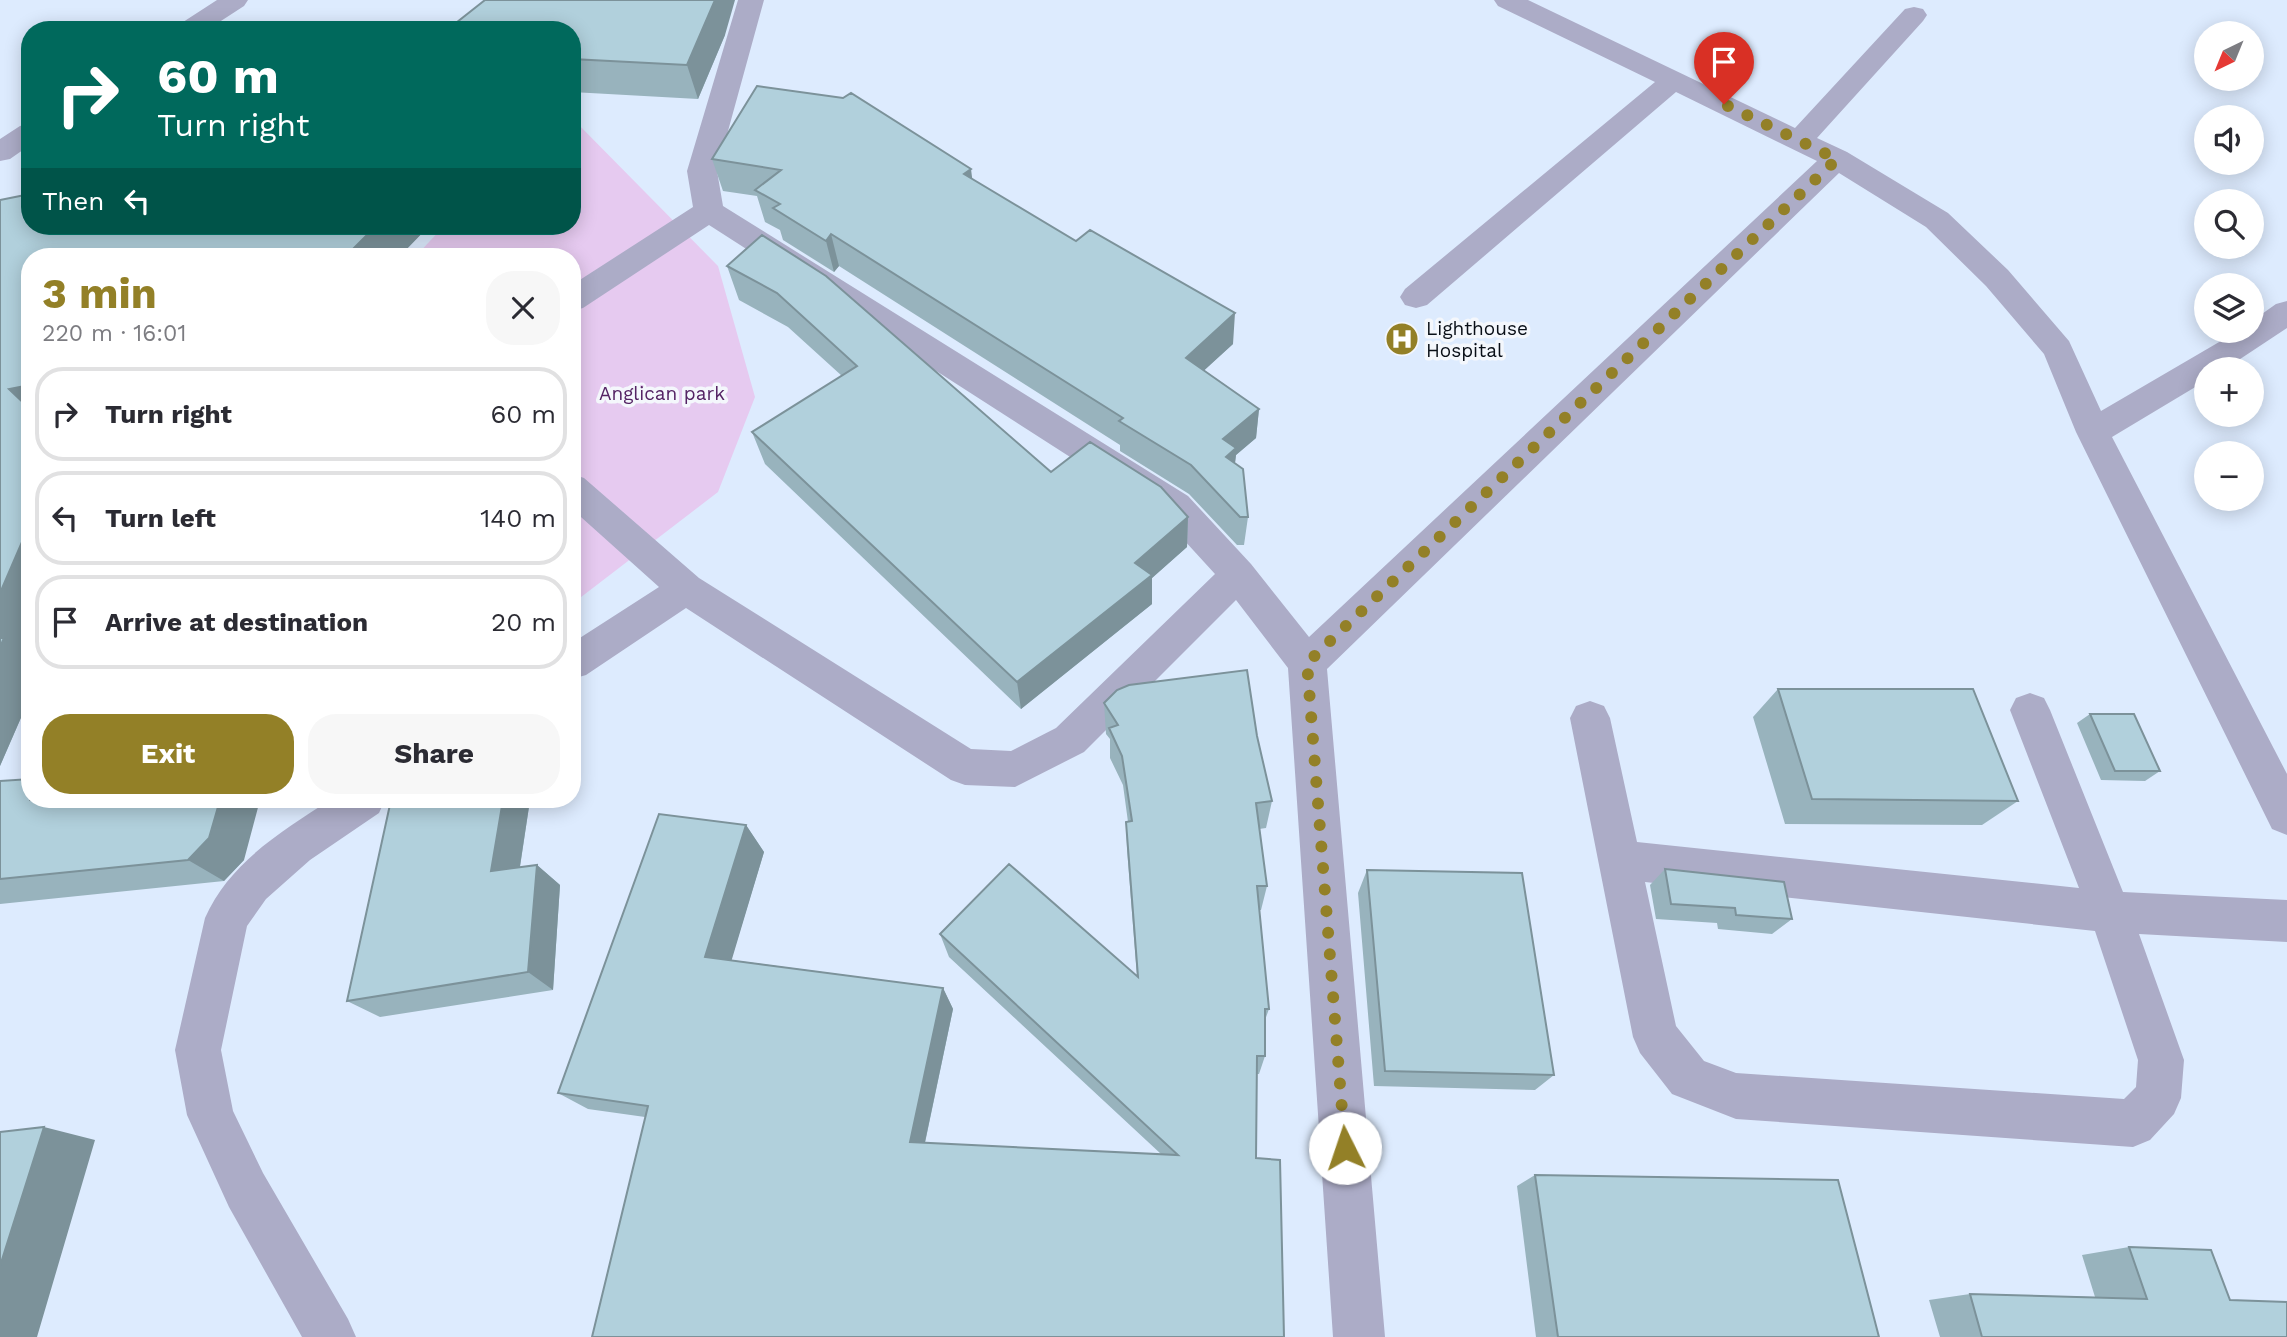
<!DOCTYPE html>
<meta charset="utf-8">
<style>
:root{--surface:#fff;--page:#f7f7f7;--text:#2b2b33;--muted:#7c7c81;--line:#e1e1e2;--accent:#938027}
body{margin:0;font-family:"Work Sans",sans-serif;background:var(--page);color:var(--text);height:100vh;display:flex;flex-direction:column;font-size:26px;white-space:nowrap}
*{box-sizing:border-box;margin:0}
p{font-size:23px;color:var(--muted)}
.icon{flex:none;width:38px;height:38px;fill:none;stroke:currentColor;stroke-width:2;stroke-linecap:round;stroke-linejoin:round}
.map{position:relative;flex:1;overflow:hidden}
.panel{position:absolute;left:21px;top:248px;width:560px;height:560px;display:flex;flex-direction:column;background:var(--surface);border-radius:28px;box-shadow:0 4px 18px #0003}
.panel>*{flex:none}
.hud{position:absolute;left:21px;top:21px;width:560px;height:214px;border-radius:28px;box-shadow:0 4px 18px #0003;background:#00695c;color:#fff;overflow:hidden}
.needle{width:46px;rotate:223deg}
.controls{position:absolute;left:2194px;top:21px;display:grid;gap:14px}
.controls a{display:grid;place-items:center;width:70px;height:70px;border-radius:50%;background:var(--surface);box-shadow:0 4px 18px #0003;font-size:35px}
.pin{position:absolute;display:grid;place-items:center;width:60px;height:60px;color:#fff;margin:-72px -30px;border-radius:50% 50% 50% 0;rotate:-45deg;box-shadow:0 0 7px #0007}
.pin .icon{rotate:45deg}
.me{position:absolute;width:77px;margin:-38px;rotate:356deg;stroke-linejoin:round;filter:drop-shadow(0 0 5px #0008)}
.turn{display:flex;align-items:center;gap:24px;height:147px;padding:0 21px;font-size:32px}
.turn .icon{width:91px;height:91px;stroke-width:2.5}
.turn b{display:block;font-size:49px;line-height:60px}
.then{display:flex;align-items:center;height:66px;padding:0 21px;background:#0003;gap:14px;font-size:26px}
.round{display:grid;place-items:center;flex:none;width:74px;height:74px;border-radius:28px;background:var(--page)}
.head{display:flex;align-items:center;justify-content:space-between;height:119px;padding:0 21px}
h1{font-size:42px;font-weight:700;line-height:52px;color:var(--accent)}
.button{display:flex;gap:14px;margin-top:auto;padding:14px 21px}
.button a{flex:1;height:80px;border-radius:28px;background:var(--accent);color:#fff;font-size:28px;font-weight:700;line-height:80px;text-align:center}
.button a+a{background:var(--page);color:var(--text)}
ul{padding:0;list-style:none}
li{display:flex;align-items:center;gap:21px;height:94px;margin:0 14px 10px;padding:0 7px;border:4px solid var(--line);border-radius:28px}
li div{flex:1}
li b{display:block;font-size:26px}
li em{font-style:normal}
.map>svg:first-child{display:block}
.green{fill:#e6caf0}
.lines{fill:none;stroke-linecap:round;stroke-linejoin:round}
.minor{fill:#acacc7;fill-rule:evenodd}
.wall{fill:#98b3bd}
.shaded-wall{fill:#7c929a}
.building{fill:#b1d0dc;stroke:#7c929a;stroke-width:2}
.route{stroke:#938027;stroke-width:12;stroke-dasharray:0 21.6}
.labels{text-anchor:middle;stroke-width:7;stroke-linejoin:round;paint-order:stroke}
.poi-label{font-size:19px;fill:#090f17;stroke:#f4f7fc;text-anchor:start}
.park-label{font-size:19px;fill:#542364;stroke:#f4f7fc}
</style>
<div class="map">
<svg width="2287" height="1337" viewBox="0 0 2287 1337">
<rect width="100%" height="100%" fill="#ddebfe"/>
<path class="green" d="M572,118L718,266L755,397L718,492L572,604V257H415L444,226H572Z"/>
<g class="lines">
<path class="minor" d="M217,0H248L244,6L207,30H176L180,24Z
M738,0H764L717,171L723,206L1188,496L1251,564L1309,637L1817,161L1676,92L1427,305L1416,308L1405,305L1400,297L1405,289L1655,82L1498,6L1494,0H1528L1795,128L1905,9L1914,7L1923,9L1927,15L1923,21L1817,138L1847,152L1948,213L2008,270L2069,341L2101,411L2238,331H2252V321L2276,304L2287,301V328L2225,369H2207V380L2112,437L2287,774V835L2272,829L2076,432L2044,354L1986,286L1926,227L1839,173L1327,669L1385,1337H1333L1288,668L1236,600L1084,752L1015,787L965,785L951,780L686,608L586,675L572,679V643L659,587L572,509V474L584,478L699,578L971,749L1011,751L1056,728L1215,574L1162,516L709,225L583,308L572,311V285L693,207L687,171Z
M30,123V145L10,159L0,161V139L20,126Z
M2030,693L2044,698L2050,710L2123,892L2287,900V942L2139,934L2184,1060L2181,1098L2174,1114L2150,1140L2133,1147L1736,1119L1672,1094L1640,1053L1633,1037L1570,718L1576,706L1590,701L1604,706L1610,718L1637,842L2079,888L2010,710L2016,698ZM1645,882L2095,931L2138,1060L2136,1087L2124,1099L1736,1073L1704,1061L1676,1026Z
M330,800H385L379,813L310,860L266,899L247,926L221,1050L233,1111L263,1173L348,1319L356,1337H302L229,1207L187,1115L175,1050L205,918C229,863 282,831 330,800Z"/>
</g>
<path class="wall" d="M572,30L725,35L698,99L572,92Z
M712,159L972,179L1233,344L1204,370L1259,409L1256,438L1236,455L1235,463L1248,517L1244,545H1237L1189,494L1120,451V445L839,266L834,272L783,240L780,230L765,222L757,196L723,191Z
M0,200L429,226L399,257H30V643L26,652L30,655V697L0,766Z
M762,235L1051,472L1188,517L1187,547L1152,578V604L1021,709L765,464L752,432L842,376L788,327L739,300L727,266Z
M1778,689L2018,801L1982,825L1785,824L1753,717Z
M1104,703L1257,736L1272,801L1266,828L1259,829L1267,886L1261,910H1259L1269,1009L1265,1020V1056L1259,1074H1257L1256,1158L1284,1337L645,1117L588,1109L558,1093L746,825L764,852L731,960L943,988L953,1009L925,1143L1161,1154L949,957L940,934L1137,976L1127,849L1126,822H1128L1123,785L1110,758V739L1106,734Z
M2090,714L2160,771L2145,781L2101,780L2077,723Z
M0,781L244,860L224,881L0,904Z
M391,800H530L520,867L537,865L560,885L553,990L380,1017L347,1001Z
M1665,869L1792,919L1772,934L1718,929L1717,923L1656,919L1650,885Z
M1367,870L1554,1075L1535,1090L1374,1086L1358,893Z
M1535,1175L1879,1337H1536L1517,1186Z
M2129,1247L2230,1300L2287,1337H1940L1929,1300L1970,1294L2095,1297L2082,1255Z"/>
<path class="shaded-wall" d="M715,0H735L725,35L698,99L687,65Z
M971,169L975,201L964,174Z
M376,226H429L399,257H345Z
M831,234L839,266L834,272L826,241Z
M1235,313L1233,344L1185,388L1186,358Z
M30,385V409L9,389Z
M1259,409L1256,438L1236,455L1233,478L1224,486L1223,439Z
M1188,517L1187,547L1152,578V604L1021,709L1017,682L1135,563Z
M22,542L30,549V643L26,652L30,655V697L0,766V593Z
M220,800H260L244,860L224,881L188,860Z
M503,800H530L516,892L491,871Z
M746,825L764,852L726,979L705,957Z
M537,865L560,885L553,990L528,972Z
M943,988L953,1009L922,1156L910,1142Z
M44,1127L95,1140L37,1337H0V1266Z"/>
<path class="building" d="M485,0H715L687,65L572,59V30H447Z
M328,26L337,30H321Z
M757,86L843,98L851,93L971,169L964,174L1076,241L1090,230L1235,313L1186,358L1259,409L1223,439L1236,448L1226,457L1243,469L1248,517H1240L1191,465L1119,421L1123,418L831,234L826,241L773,208L780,204L755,190L781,170L712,159Z
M30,194V226H376L345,257H30V385L9,389L30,409V535L27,542H22L0,593V200Z
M762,235L826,276L1051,472L1090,442L1161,487L1188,517L1135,563L1152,575L1017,682L752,432L857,366L777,293L727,266Z
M0,638H4L0,647Z
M1247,670L1257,736L1272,801L1256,803L1267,886H1257L1269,1009H1265V1056H1257L1256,1158L1280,1160L1284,1337H592L648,1106L558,1093L659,814L746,825L705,957L943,988L910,1142L1178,1155L940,934L1009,864L1138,977L1126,822L1132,821L1122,756L1109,728L1118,725L1104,703L1117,690L1129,685Z
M1778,689H1973L2018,801L1812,799Z
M2090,714H2134L2160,771H2115Z
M30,779V800H220L209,838L188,860L0,879V781Z
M391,800H503L491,871L537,865L528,972L347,1001Z
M1665,869L1784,882L1792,919L1736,915L1735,908L1671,904Z
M1367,870L1522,873L1554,1075L1385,1071Z
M44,1127L0,1266V1132Z
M1535,1175L1838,1180L1879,1337H1558Z
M2129,1247L2211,1250L2230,1300L2287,1302V1337H1982L1970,1294L2147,1299Z"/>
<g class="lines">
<path class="route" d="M1345,1148L1307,663L1837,159L1724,104"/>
</g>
<defs>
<symbol id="hospital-disc" viewBox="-11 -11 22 22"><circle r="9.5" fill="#938027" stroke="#f4f7fc"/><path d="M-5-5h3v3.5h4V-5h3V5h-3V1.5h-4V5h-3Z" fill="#fff"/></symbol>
</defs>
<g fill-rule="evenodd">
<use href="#hospital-disc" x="1383" y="320" width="38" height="38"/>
</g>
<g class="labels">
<g class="poi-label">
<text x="1426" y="335">Lighthouse<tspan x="1426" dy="22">Hospital</tspan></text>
</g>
<g class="park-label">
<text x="662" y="400">Anglican park</text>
</g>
</g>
</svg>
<div class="controls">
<a><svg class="needle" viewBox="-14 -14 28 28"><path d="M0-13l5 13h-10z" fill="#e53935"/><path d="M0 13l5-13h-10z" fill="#7c7c81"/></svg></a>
<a><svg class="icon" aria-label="sound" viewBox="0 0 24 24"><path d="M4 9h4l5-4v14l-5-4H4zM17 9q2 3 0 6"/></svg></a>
<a><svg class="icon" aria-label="search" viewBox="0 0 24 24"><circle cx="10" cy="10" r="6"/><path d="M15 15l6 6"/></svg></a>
<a><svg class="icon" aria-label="layers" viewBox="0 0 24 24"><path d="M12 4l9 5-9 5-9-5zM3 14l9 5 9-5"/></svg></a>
<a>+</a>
<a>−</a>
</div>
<div class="pin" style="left:1724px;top:104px;background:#d93025"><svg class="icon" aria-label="arrive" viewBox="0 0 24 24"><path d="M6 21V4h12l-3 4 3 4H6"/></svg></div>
<svg class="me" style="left:1345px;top:1148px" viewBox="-20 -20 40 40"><circle r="19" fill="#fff"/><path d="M0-13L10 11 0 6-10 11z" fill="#938027"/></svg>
<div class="hud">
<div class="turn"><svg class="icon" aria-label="right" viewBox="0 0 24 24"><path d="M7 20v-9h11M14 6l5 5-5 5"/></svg><div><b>60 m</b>Turn right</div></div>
<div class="then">Then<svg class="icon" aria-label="left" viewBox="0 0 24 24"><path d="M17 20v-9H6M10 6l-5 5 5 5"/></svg></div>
</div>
<section class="panel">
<div class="head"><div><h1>3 min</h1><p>220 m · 16:01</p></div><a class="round"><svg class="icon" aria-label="close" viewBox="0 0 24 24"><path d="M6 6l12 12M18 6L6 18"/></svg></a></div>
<ul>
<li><svg class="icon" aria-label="right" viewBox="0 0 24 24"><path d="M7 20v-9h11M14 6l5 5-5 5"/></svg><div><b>Turn right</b></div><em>60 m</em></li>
<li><svg class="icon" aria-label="left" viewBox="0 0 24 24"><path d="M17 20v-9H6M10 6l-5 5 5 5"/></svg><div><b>Turn left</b></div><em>140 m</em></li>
<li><svg class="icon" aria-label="arrive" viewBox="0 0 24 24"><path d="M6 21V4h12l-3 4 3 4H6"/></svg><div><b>Arrive at destination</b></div><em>20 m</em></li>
</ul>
<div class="button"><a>Exit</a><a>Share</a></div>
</section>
</div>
